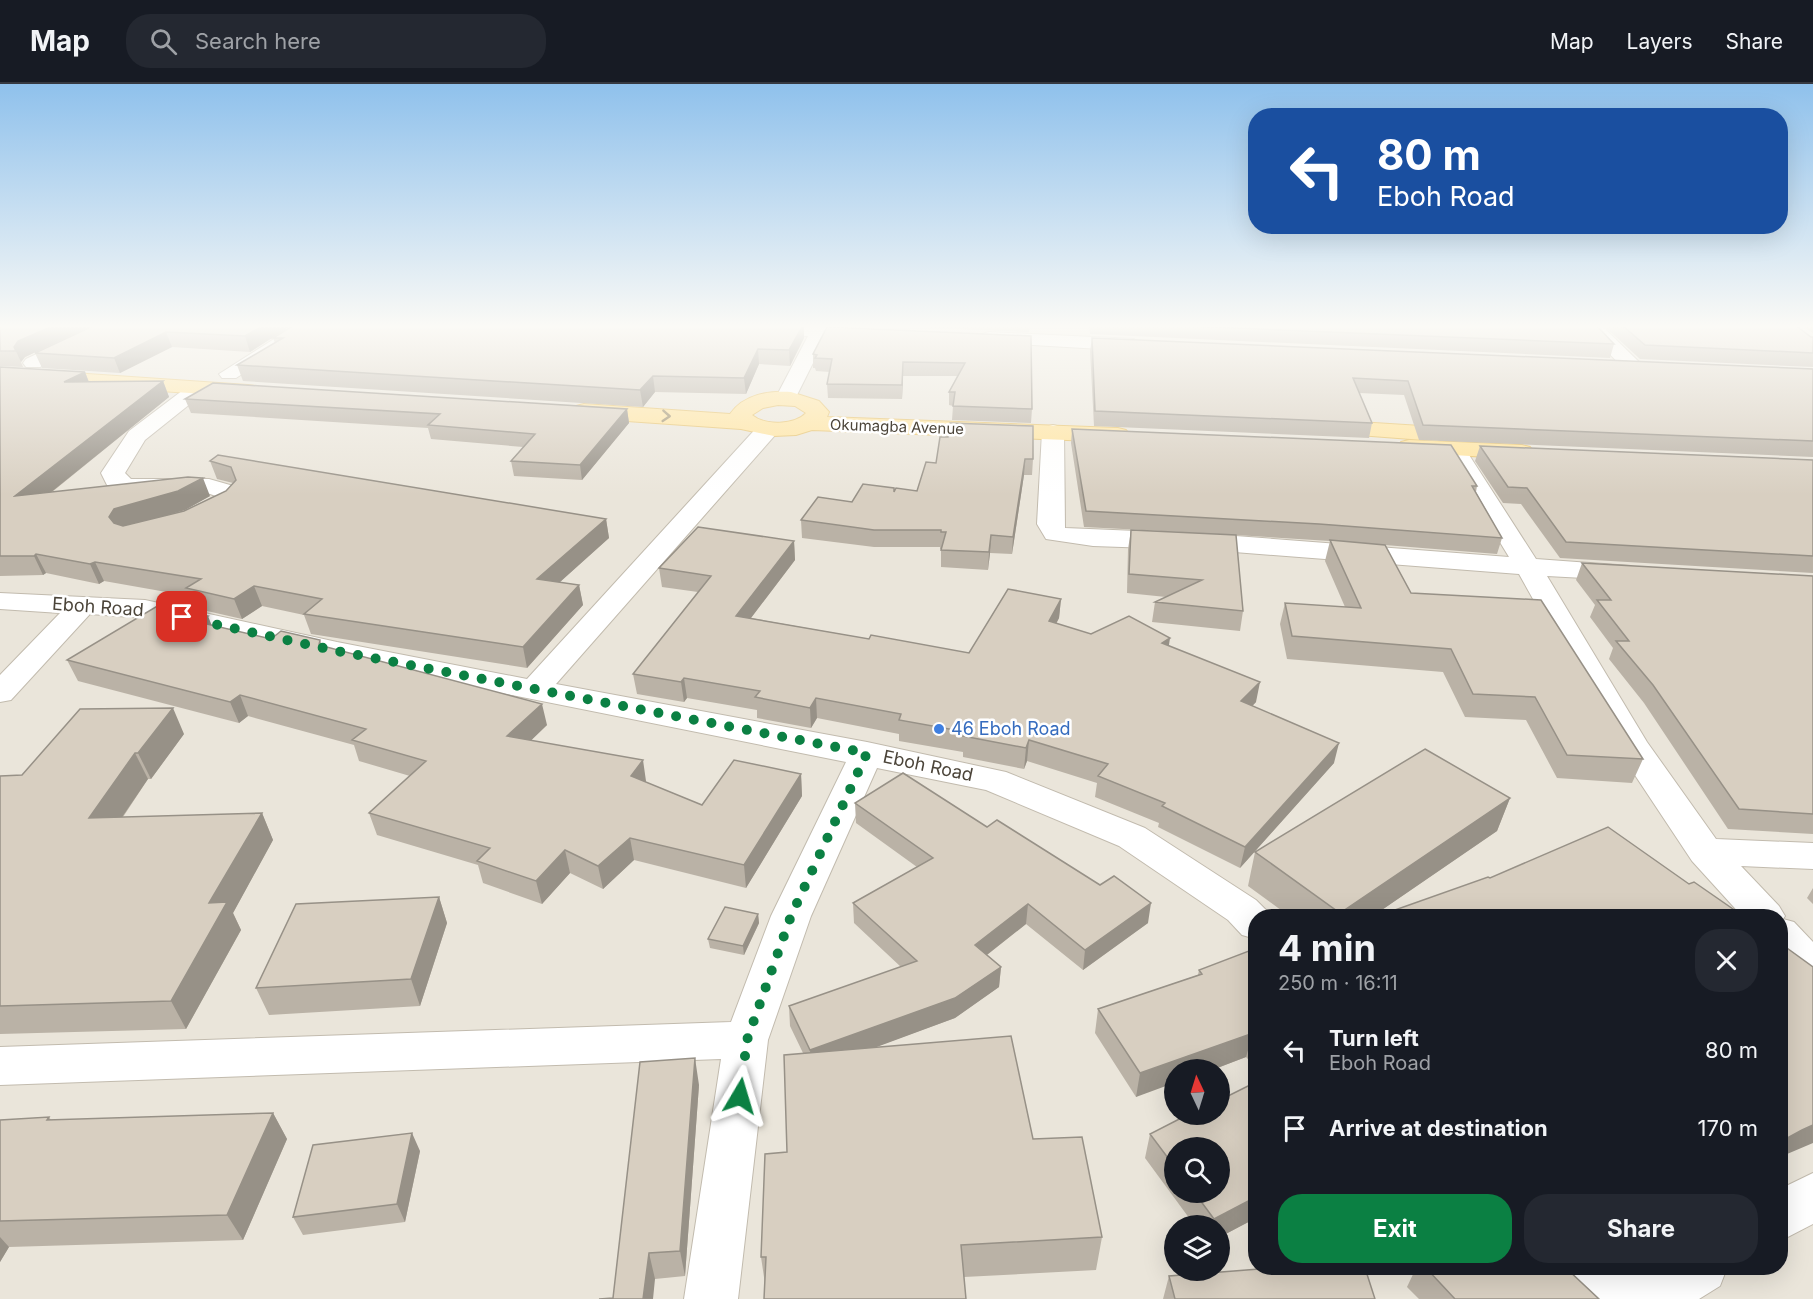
<!DOCTYPE html>
<meta charset="utf-8">
<style>
:root{--surface:#171b24;--page:#242831;--text:#f1f3f6;--muted:#9ea1a6;--line:#363941;--accent:#0b8043}
body{margin:0;font-family:Inter,sans-serif;background:var(--page);color:var(--text);height:100vh;display:flex;flex-direction:column;font-size:22px;white-space:nowrap}
*{box-sizing:border-box;margin:0}
p{font-size:20px;color:var(--muted)}
.icon{flex:none;width:33px;height:33px;fill:none;stroke:currentColor;stroke-width:2;stroke-linecap:round;stroke-linejoin:round}
.map{position:relative;flex:1;overflow:hidden}
.details{position:absolute;left:1248px;top:825px;width:540px;height:366px;display:flex;flex-direction:column;background:var(--surface);border-radius:24px;box-shadow:0 6px 24px #0002}
.details>*{flex:none}
.guide{position:absolute;left:1248px;top:24px;width:540px;height:126px;border-radius:24px;box-shadow:0 6px 24px #0002;background:#1a4fa0;color:#fff;overflow:hidden}
.needle{width:39px;rotate:356deg}
.buttons{position:absolute;left:1164px;top:975px;display:grid;gap:12px}
.buttons a{display:grid;place-items:center;width:66px;height:66px;border-radius:50%;background:var(--surface);box-shadow:0 6px 24px #0002;font-size:30px}
.pin{position:absolute;display:grid;place-items:center;width:51px;height:51px;color:#fff;margin:-26px;border-radius:12px;box-shadow:0 3px 9px #0006}
.me{position:absolute;width:66px;margin:-33px;rotate:7deg;stroke-linejoin:round;filter:drop-shadow(0 0 4px #0008)}
.turn{display:flex;align-items:center;gap:21px;height:126px;padding:0 30px;font-size:27px}
.turn .icon{width:78px;height:78px;stroke-width:2.5}
.turn b{display:block;font-size:42px;line-height:51px}
.round{display:grid;place-items:center;flex:none;width:63px;height:63px;border-radius:24px;background:var(--page)}
.overview{display:flex;align-items:center;justify-content:space-between;height:102px;padding:0 30px}
h1{font-size:36px;font-weight:700;line-height:45px}
.primary-button{display:flex;gap:12px;margin-top:auto;padding:12px 30px}
.primary-button a{flex:1;height:69px;border-radius:24px;background:var(--accent);color:#fff;font-size:24px;font-weight:700;line-height:69px;text-align:center}
.primary-button a+a{background:var(--page);color:var(--text)}
ul{padding:0;list-style:none}
li{display:flex;align-items:center;gap:18px;height:78px;padding:0 30px}
li div{flex:1}
li b{display:block;font-size:22px}
li em{font-style:normal}
header{display:flex;align-items:center;gap:36px;box-sizing:border-box;height:84px;padding:0 30px;background:var(--surface);border-bottom:2px solid var(--line)}
header strong{font-size:28px}
nav{display:flex;gap:33px;margin-inline-start:auto;font-size:21px}
.search{width:420px;height:54px;background:var(--page);display:flex;align-items:center;gap:15px;box-sizing:border-box;padding:0 21px;border-radius:24px;color:var(--muted);font-size:22px}
.map>svg:first-child{display:block}
.residential{fill:#eae5da;fill-rule:evenodd}
.lines{fill:none;stroke-linecap:round;stroke-linejoin:round}
.minor-casing{stroke:#c2bbae;stroke-width:2}
.major-casing{stroke:#e6c16a;stroke-width:2}
.minor{fill:#fff;fill-rule:evenodd}
.major{fill:#ffe39c;fill-rule:evenodd}
.wall{fill:#bab2a6;fill-rule:evenodd}
.shaded-wall{fill:#979187}
.building{fill:#d8cfc1;stroke:#979187;stroke-width:1.5}
.oneway{stroke:#9c8c66}
.route{stroke:#0b8043;stroke-width:10;stroke-dasharray:0 18}
.shop-dot{fill:#3f7fe0;stroke:#fff;stroke-width:2}
.labels{text-anchor:middle;stroke-width:5;stroke-linejoin:round;paint-order:stroke}
.far-street-label{font-size:15px;fill:#4b4439;stroke:#fff}
.street-label{font-size:18px;fill:#4b4439;stroke:#fff}
.shop-label{font-size:18px;fill:#366cbe;stroke:#fff;text-anchor:start}
</style>
<header>
<strong>Map</strong>
<div class="search"><svg class="icon" aria-label="search" viewBox="0 0 24 24"><circle cx="10" cy="10" r="6"/><path d="M15 15l6 6"/></svg>Search here</div>
<nav><a>Map</a><a>Layers</a><a>Share</a></nav>
</header>
<div class="map">
<svg width="1813" height="1215" viewBox="0 0 1813 1215">
<rect width="100%" height="100%" fill="#f6f3ec"/>
<path class="residential" d="M0,241H1813V1215H0ZM1256,832H1780V1184H1256ZM1174,986H1220V1030H1174ZM1174,1064H1220V1108H1174ZM1174,1142H1220V1186H1174Z"/>
<g class="lines">
<defs>
<path id="minor" d="M98,241H121L118,245L40,283H26L23,279L26,275Z
M296,241H317L236,294H222L219,290Z
M673,241C698,239 869,238 876,249L867,255L826,253L795,315L792,319H778L775,315L808,252L682,246Z
M1582,241H1601L1639,278L1642,282L1639,286H1625Z
M989,248L1134,255L1143,261L1134,267L982,258L980,254L982,250Z
M198,298L205,300L208,304L205,308L145,356L125,389L131,395H209L237,403L240,415C230,430 208,441 190,436L186,431L190,426L216,412L207,409H126L107,401L101,389L129,347L191,300Z
M768,338L776,340L779,345L776,350L556,600L867,658L1006,688L1145,744L1256,816L1272,832H1256V855L1242,851L1228,836L1119,762L986,706L877,684L811,832L768,956L738,1215H684L721,975L0,1001V963L731,938L771,832L846,678L337,576L145,534L90,530L11,616L0,618V591L60,529L0,525V509L145,516L337,558L527,595L760,340Z
M1053,341L1061,343L1064,348L1065,444L1209,450L1509,473L1443,365L1446,360H1462L1536,475L1631,482L1635,488L1631,494L1621,496L1547,492L1647,658L1716,755L1813,759V785L1741,782L1779,822L1785,832L1783,835L1794,838L1813,858V900L1798,895L1780,876V832H1742L1692,777L1615,661L1519,490L1209,466L1093,462L1046,455L1037,440L1042,348L1045,343Z
M1813,1089V1140L1780,1157V1105Z
M1571,1184H1633L1641,1191L1653,1184H1727L1720,1202L1699,1215H1591L1578,1202Z"/>
<path id="major" d="M0,284L248,301L256,302L259,307L256,312L248,313L0,296Z
M791,308L819,317L829,328L827,333L1118,344L1126,346L1130,351L1126,356L1118,358L812,346L796,351L774,352L741,345L584,334L576,332L573,327L576,322L584,320L730,330C744,310 768,307 791,308ZM778,321L795,322L806,329C795,341 765,342 752,331L763,324Z
M1327,336L1437,343L1445,345L1449,350L1445,355L1437,357L1319,348L1316,343L1319,338Z
M1409,356L1522,361L1530,363L1534,368L1530,373L1522,375L1401,368L1397,363L1401,358Z"/>
</defs>
<use href="#minor" class="minor-casing"/>
<use href="#major" class="major-casing"/>
<use href="#minor" class="minor"/>
<use href="#major" class="major"/>
</g>
<path class="wall" d="M0,241H94L25,273L21,278L23,283L0,282Z
M95,241H292L250,268L172,263L120,289L42,284L35,269Z
M294,241H804V254L790,282L759,280L746,310L655,308L643,323L243,297L237,281L275,259L273,254Z
M873,241H1030L1029,248Z
M1089,241H1596L1614,260L1610,274L1090,250Z
M1603,241H1795L1811,253H1813V283L1640,275Z
M1800,241H1813V249Z
M1031,252L1032,325L1031,339L952,336L953,322L949,321V308L957,292H903L902,315L828,314L827,300L830,288L816,287L815,284H813V270Z
M1092,254L1813,285V373L1419,356L1404,311L1359,309L1372,339L1369,354L1094,342L1090,267Z
M0,283L85,288L89,298L163,297L169,313L52,408L210,412L185,426L166,431L184,427L226,407L233,399L217,395L210,377L606,435L609,454L560,498L579,501L583,521L527,584L311,550L304,531L262,522L242,535L194,524L189,512L104,497L99,500L46,489L43,491L0,492Z
M185,315L627,325L629,339L582,396L514,392L511,377L523,363L431,355L428,344L191,329Z
M1072,345L1477,402L1476,408L1502,454L1497,470L1385,461L1411,509L1643,675L1632,699L1557,694L1526,636L1465,633L1443,588L1287,575L1280,540L1285,519L1345,523L1325,477L1330,457L1236,451L1243,527L1240,547L1152,538L1155,518L1166,513L1127,509L1128,465L1131,446L1220,450L1084,443L1071,359Z
M940,353L1033,375L1032,391H1024L1012,470L990,469L988,486L941,483V465H940V463H874L802,454L801,436L852,418L894,407H917L936,379Z
M1480,362L1813,376V489L1560,474L1521,420L1503,419L1475,377Z
M794,457L795,476L751,534L869,555L969,569L1061,515L1059,534L1056,540L1091,550L1169,562L1256,618L1252,622L1334,679L1240,784L1158,743L1159,739L1095,713L1097,699L1027,677L1024,685L963,673V668L899,657V650L817,634L811,644L757,634V626L687,614L684,618L637,610L633,590L698,508L662,503L659,484Z
M1582,479L1813,492V750L1728,745L1644,619L1609,575L1613,564L1590,533L1595,521L1576,496Z
M212,541L271,555L320,556L322,562L547,641L531,656L646,697V698L702,721L801,690L802,712L746,804L634,776L603,805L570,789L542,820L483,799L478,781L377,751L369,729L410,692L359,677L354,661L248,632L239,639L78,597L67,576Z
M184,650L151,695H148L123,733L262,729L273,756L233,829L241,846L186,945L0,950V692L22,691Z
M1510,714L1497,747L1373,832H1289L1248,802L1255,768Z
M855,719L987,743L1148,839L1083,886L1026,840L987,871L1001,883L999,903L955,934L875,963L1033,1055L1102,1153L1096,1186L964,1193L765,1200L761,1173L787,1068L803,969L790,942L789,922L901,883L854,839L853,819L917,783L856,739Z
M1813,804V820L1807,814Z
M439,813L447,839L420,922L269,931L256,904Z
M758,830L759,839L744,871L710,864L708,855Z
M1256,867V984L1246,973L1212,986H1174L1136,1013L1095,949L1098,925L1198,891L1199,886Z
M1256,998V1134L1220,1153V1142H1195L1145,1074L1150,1050L1189,1030H1220V1016ZM1174,1064H1220V1108H1174Z
M699,1001L685,1192L655,1195L613,1214Z
M273,1029L287,1055L243,1156L9,1163L0,1178V1036L49,1033L51,1036Z
M420,1067L405,1138L303,1151L293,1133Z
M1416,1184H1566L1599,1215H1419L1407,1203Z
M1169,1192L1375,1215H1163Z"/>
<path class="shaded-wall" d="M55,241H94L25,273L21,278L14,263L18,257Z
M264,241H292L250,268L245,252Z
M803,241H804V254L790,282L789,266Z
M166,248L172,263L120,289L114,274Z
M758,265L759,280L746,310L744,294Z
M903,278V292L902,315V301Z
M85,288L91,304L64,298Z
M653,292L655,308L643,323L640,306Z
M163,297L169,313L24,430L15,412Z
M627,325L629,339L582,396L580,381Z
M1025,375L1024,391L1012,470L1013,453Z
M203,394L210,412L185,426L122,444L117,452L109,433L114,425Z
M606,435L609,454L541,515L537,495Z
M991,451L990,469L988,486L989,468Z
M794,457L795,476L738,551L736,532Z
M36,470L46,489L43,491L34,472Z
M95,478L104,497L99,500L90,480Z
M579,501L583,521L527,584L523,563Z
M254,502L262,522L242,535L234,515Z
M1061,515L1059,534L1047,557L1049,537Z
M208,532L216,552L198,538Z
M1170,554L1167,574L1162,559Z
M684,594L687,614L684,618L681,598Z
M1260,598L1256,618L1237,638L1241,617Z
M240,611L248,632L239,639L230,618Z
M816,614L817,634L811,644L810,624Z
M542,620L547,641L513,674L507,652Z
M173,624L184,650L151,695L138,669Z
M1029,656L1027,677L1024,685L1026,664Z
M1339,659L1334,679L1240,784L1245,763Z
M135,669L148,695L103,761L89,734Z
M643,676L646,697L635,714L631,692Z
M801,690L802,712L746,804L744,781Z
M1510,714L1497,747L1373,832H1338L1340,829Z
M262,729L273,756L233,829L241,846L186,945L171,917L209,819Z
M630,754L634,776L603,805L598,782Z
M565,766L570,789L542,820L536,797Z
M439,813L447,839L420,922L411,895Z
M1151,819L1148,839L1083,886L1085,866Z
M1028,820L1026,840L974,881L975,861Z
M758,830L759,839L744,871L743,862Z
M1001,883L999,903L955,934L812,987L810,966Z
M1253,949L1246,973L1212,986H1174V999L1136,1013L1140,989Z
M695,974L699,1001L685,1192L680,1167Z
M273,1029L287,1055L243,1156L227,1131Z
M1813,1041V1059L1780,1073V1058L1802,1046Z
M412,1049L420,1067L405,1138L397,1120Z
M1256,1113V1134L1220,1153V1142H1213L1214,1135Z
M0,1153L9,1163L0,1178Z
M649,1169L655,1195L653,1215H643Z"/>
<path class="building" d="M0,241H55L18,257L14,263L16,267H0Z
M95,241H264L245,252L166,248L114,274L35,269Z
M294,241H803L789,266L758,265L744,294L653,292L640,306L237,281L283,254H273Z
M1166,241H1596L1614,260Z
M1622,241H1795L1811,253H1813V269L1645,261Z
M827,243L1031,252L1032,325L953,322L955,308H949L965,279L903,278L902,301L827,300L832,275L815,274L817,271L813,270Z
M1092,254L1813,285V357L1423,341L1408,297L1353,294L1372,339L1095,327Z
M0,283L85,288L64,298L163,297L15,412L188,393L203,394L178,407L114,425L109,433L114,439L123,442L184,427L226,407L236,396L231,383L210,377L218,371L606,435L537,495L579,501L523,563L304,530L322,515L254,502L234,515L186,504L201,495L95,478L90,480L36,470L34,472H0Z
M213,299L627,325L580,381L511,377L535,350L428,341L440,330L185,315Z
M950,339L1033,342V375H1025L1013,453L991,451L989,468L941,466L946,448H941V446H874L801,436L818,413L852,418L863,400L894,404V408L896,404L917,407L926,378L936,379L940,353H948Z
M1072,345L1451,361L1477,402H1472L1502,454L1319,440L1086,427Z
M1480,362L1813,376V472L1566,458L1527,404L1508,403Z
M698,443L794,457L736,532L869,555L871,551L969,569L1008,505L1061,515L1049,537L1091,550L1129,532L1170,554L1162,559L1260,598L1241,617L1339,659L1245,763L1162,722L1165,719L1098,692L1108,680L1029,656L1026,664L963,652L966,648L899,636L901,630L816,614L810,624L755,613L760,607L684,594L681,598L633,590L711,492L659,484Z
M1131,446L1236,451L1243,527L1155,518L1202,496L1129,490Z
M1330,456L1385,461L1411,509L1541,516L1643,675L1567,671L1535,613L1473,610L1451,565L1292,552L1285,519L1361,524Z
M1582,479L1813,492V730L1739,725L1653,601L1616,557H1629L1597,516H1611Z
M159,521L208,532L198,538L271,555L281,547L320,556L319,561L542,620L507,652L643,676L631,692L702,721L734,676L801,690L744,781L630,754L598,782L565,766L536,797L477,777L490,764L369,729L426,677L352,656L366,645L240,611L230,618L67,576Z
M173,624L138,669H135L89,734L262,729L209,819L227,818L171,917L0,922V692L22,691L80,625Z
M1425,665L1510,714L1340,829L1255,768Z
M903,689L987,743L997,736L1100,801L1114,792L1151,819L1085,866L1028,820L975,861L1001,883L955,914L810,966L789,922L917,877L853,819L933,774L855,719Z
M1608,743L1689,800L1694,798L1743,832H1378L1488,793L1490,794Z
M439,813L411,895L256,904L296,820Z
M725,823L758,830L743,862L708,855Z
M1780,859L1813,883V1041L1802,1046L1780,1058Z
M1254,865L1256,867V952L1253,949L1140,989L1098,925L1202,890L1199,886Z
M1011,952L1033,1055L1082,1053L1102,1153L961,1161L966,1215H764L766,1173H761L765,1070L787,1068L784,971Z
M695,974L680,1167L649,1169L643,1215H599L613,1214L640,978Z
M1256,998V1113L1214,1135L1194,1108H1220V1064H1174V1082L1150,1050L1189,1030H1220V1016Z
M273,1029L227,1131L0,1137V1036L49,1033L47,1036Z
M412,1049L397,1120L293,1133L313,1061Z
M1273,1184H1365L1375,1215H1175L1169,1192Z
M1426,1184H1566L1599,1215H1455Z"/>
<defs><path id="oneway-chevron" d="M-2-3.5L2.5 0L-2 3.5" fill="none" stroke-width="1.6" stroke-linecap="round" stroke-linejoin="round" transform="scale(1.5)"/></defs>
<use class="oneway" href="#oneway-chevron" transform="translate(666 332) rotate(4)"/>
<linearGradient id="sky" x2="0" y2="1"><stop stop-color="#8fc1ec"/><stop offset="0.59" stop-color="#fbfaf6"/><stop offset="1" stop-color="#fbfaf6" stop-opacity="0"/></linearGradient>
<rect width="1813" height="411" fill="url(#sky)"/>
<g class="lines">
<path class="route" d="M182,533L337,567L867,669L791,832L747,956L740,1012"/>
</g>
<circle class="shop-dot" cx="939" cy="645" r="6"/>
<g class="labels">
<g class="far-street-label">
<text transform="translate(897 343) rotate(2)" y="5">Okumagba Avenue</text>
</g>
<g class="street-label">
<text transform="translate(98 523) rotate(4)" y="6">Eboh Road</text>
<text transform="translate(928 682) rotate(12)" y="6">Eboh Road</text>
</g>
<g class="shop-label">
<text x="951" y="651">46 Eboh Road</text>
</g>
</g>
</svg>
<div class="buttons">
<a><svg class="needle" viewBox="-14 -14 28 28"><path d="M0-13l5 13h-10z" fill="#e53935"/><path d="M0 13l5-13h-10z" fill="#9ea1a6"/></svg></a>
<a><svg class="icon" aria-label="search" viewBox="0 0 24 24"><circle cx="10" cy="10" r="6"/><path d="M15 15l6 6"/></svg></a>
<a><svg class="icon" aria-label="layers" viewBox="0 0 24 24"><path d="M12 4l9 5-9 5-9-5zM3 14l9 5 9-5"/></svg></a>
</div>
<div class="pin" style="left:182px;top:533px;background:#d93025"><svg class="icon" aria-label="arrive" viewBox="0 0 24 24"><path d="M6 21V4h12l-3 4 3 4H6"/></svg></div>
<svg class="me" style="left:740px;top:1012px" viewBox="-20 -20 40 40"><path d="M0-17L14 15 0 8-14 15z" fill="#0b8043" stroke="#fff" stroke-width="4"/></svg>
<div class="guide">
<div class="turn"><svg class="icon" aria-label="left" viewBox="0 0 24 24"><path d="M17 20v-9H6M10 6l-5 5 5 5"/></svg><div><b>80 m</b>Eboh Road</div></div>
</div>
<section class="details">
<div class="overview"><div><h1>4 min</h1><p>250 m · 16:11</p></div><a class="round"><svg class="icon" aria-label="close" viewBox="0 0 24 24"><path d="M6 6l12 12M18 6L6 18"/></svg></a></div>
<ul>
<li><svg class="icon" aria-label="left" viewBox="0 0 24 24"><path d="M17 20v-9H6M10 6l-5 5 5 5"/></svg><div><b>Turn left</b><p>Eboh Road</p></div><em>80 m</em></li>
<li><svg class="icon" aria-label="arrive" viewBox="0 0 24 24"><path d="M6 21V4h12l-3 4 3 4H6"/></svg><div><b>Arrive at destination</b></div><em>170 m</em></li>
</ul>
<div class="primary-button"><a>Exit</a><a>Share</a></div>
</section>
</div>
